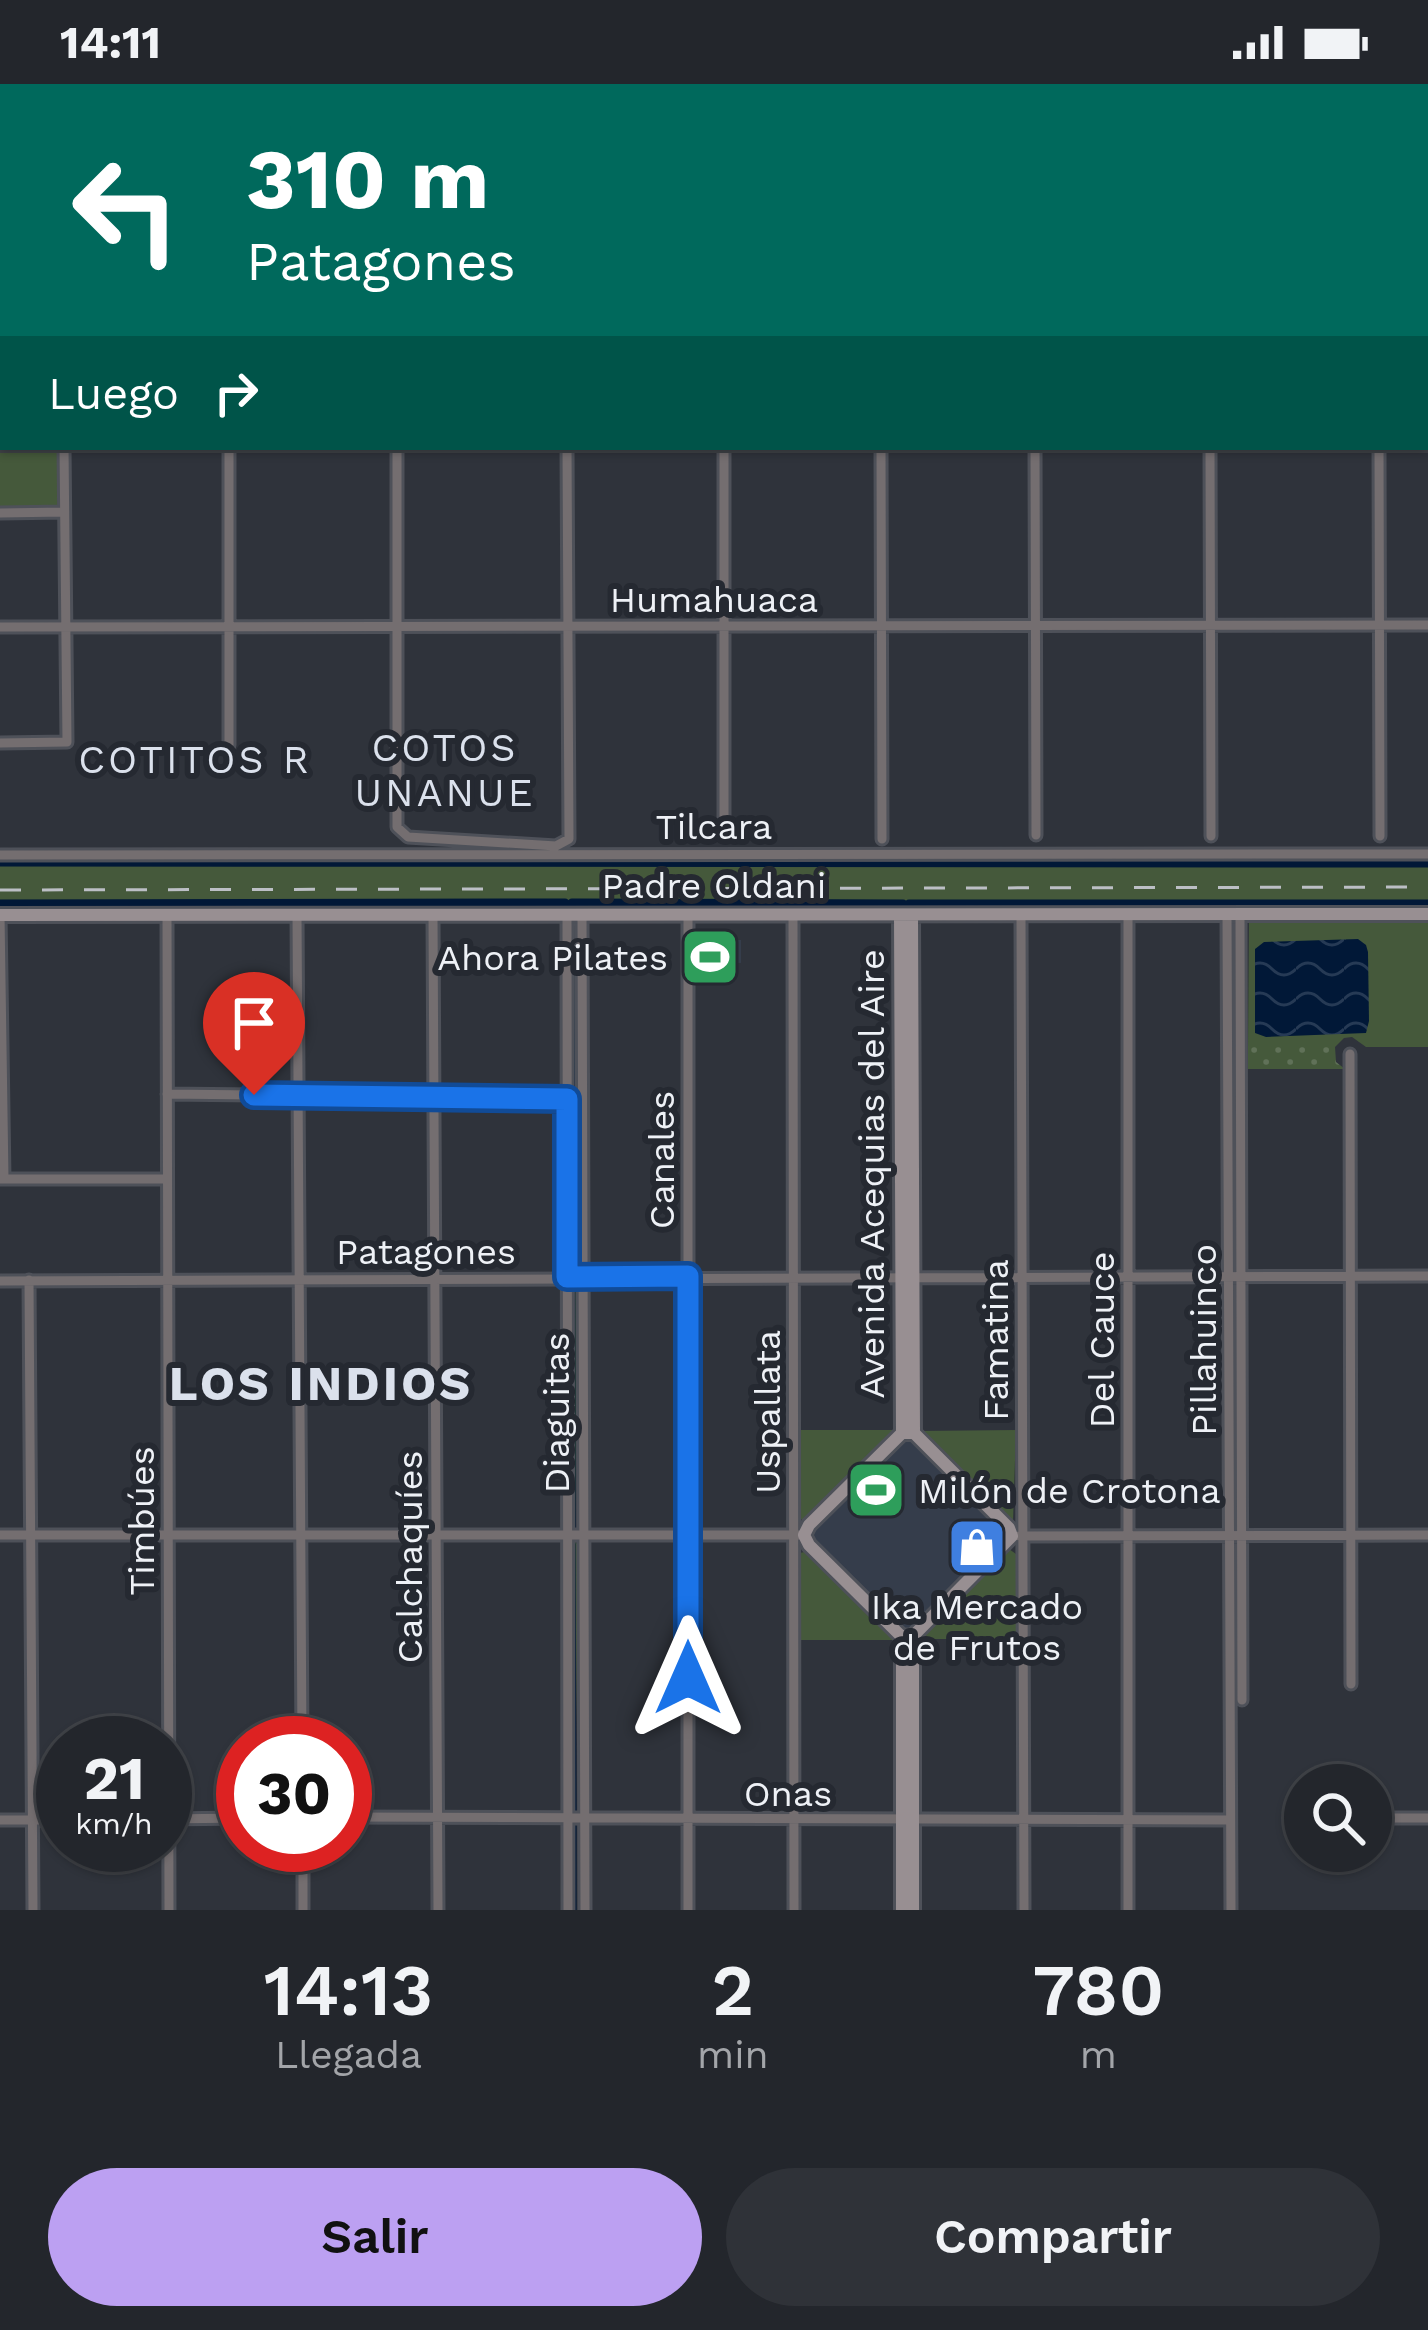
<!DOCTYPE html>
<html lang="es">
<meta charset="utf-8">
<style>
:root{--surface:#23262c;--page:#2f3238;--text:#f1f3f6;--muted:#a3a5a9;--line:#404348;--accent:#bca0f2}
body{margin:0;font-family:"Work Sans",sans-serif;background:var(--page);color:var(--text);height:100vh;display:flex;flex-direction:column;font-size:45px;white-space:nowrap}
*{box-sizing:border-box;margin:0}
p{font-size:39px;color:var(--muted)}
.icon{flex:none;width:66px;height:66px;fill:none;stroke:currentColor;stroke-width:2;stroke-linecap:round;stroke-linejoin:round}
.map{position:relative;height:1826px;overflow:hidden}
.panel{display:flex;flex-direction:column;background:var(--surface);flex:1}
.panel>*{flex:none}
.hud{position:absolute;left:0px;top:0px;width:1428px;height:366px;box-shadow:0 3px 9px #0004,0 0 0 3px var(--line);background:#00695c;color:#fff;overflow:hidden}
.fabs{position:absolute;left:1284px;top:1680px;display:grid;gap:24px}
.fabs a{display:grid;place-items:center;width:108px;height:108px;border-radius:50%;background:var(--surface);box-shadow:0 3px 9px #0004,0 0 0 3px var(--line);font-size:60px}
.speed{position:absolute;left:36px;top:1632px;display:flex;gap:24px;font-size:60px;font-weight:700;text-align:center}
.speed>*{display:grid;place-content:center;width:156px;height:156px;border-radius:50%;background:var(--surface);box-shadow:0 3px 9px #0004,0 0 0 3px var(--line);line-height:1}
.speed small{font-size:30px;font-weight:400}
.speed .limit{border:18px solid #d22;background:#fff;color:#111}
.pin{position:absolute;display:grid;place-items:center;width:102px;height:102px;color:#fff;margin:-123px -51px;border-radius:50% 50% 50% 0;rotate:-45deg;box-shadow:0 0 12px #0007}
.pin .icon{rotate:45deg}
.me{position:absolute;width:132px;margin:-66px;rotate:0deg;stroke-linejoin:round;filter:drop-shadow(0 0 9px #0008)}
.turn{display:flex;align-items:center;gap:42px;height:252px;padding:0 48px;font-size:54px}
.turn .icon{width:156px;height:156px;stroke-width:2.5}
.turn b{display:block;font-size:84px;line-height:102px}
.then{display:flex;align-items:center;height:114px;padding:0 48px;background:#0003;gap:24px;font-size:45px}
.eta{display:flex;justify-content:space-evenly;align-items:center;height:204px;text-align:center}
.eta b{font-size:72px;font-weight:600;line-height:84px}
.button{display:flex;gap:24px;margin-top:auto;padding:24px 48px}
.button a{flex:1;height:138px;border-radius:72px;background:var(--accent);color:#111;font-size:48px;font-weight:600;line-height:138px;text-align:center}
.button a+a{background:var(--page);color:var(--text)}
.status{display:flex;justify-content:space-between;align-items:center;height:84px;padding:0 60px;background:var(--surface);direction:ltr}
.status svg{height:33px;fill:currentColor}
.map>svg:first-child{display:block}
.built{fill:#353d4b}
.grass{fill:#45593b}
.park{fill:url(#park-dots)}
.water{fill:url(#water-waves)}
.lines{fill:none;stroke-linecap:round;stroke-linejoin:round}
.stream{stroke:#011837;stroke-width:3}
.canal{stroke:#011837;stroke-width:9}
.street-casing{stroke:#4e5159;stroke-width:15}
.secondary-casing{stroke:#4e5159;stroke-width:18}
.street{stroke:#746e70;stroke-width:9}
.secondary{stroke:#988f92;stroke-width:12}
.rail{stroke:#bcbfc5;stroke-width:3;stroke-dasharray:21 21;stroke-linecap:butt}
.route-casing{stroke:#114b97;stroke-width:30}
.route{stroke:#1a73e8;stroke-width:21}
.labels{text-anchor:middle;stroke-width:12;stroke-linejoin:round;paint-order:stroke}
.street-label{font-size:36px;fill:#eef1f6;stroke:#252931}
.poi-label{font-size:36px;fill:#eef1f6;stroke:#252931;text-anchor:end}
.neighbourhood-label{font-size:39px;letter-spacing:3px;fill:#dbe1ec;stroke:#252931}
.district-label{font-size:48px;font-weight:bold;letter-spacing:3px;fill:#dbe1ec;stroke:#252931}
</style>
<div class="status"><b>14:11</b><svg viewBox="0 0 49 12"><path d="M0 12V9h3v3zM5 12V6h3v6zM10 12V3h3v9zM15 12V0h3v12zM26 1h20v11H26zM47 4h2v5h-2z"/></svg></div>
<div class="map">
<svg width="1428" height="1826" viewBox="0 0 1428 1826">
<defs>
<pattern id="park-dots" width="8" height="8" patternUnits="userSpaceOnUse" patternTransform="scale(3)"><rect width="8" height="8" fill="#45593b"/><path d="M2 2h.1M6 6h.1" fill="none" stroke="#607158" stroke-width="1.8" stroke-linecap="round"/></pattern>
<pattern id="water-waves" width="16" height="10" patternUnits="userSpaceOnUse" patternTransform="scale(3)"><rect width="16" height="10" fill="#011837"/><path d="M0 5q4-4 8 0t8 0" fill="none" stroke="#263a55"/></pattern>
</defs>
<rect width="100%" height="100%" fill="#2f333b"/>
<path class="built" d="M698,856H741V879L697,878Z
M905,1354L912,1355L1003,1446L1004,1454L915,1547L907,1549L811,1458L810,1447Z"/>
<path class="grass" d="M0,350L3,363H61L57,424L0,425Z
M1428,770V830L0,831V771Z
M1249,835H1428V963H1366L1352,953L1344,954L1335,963H1248Z
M573,836L577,840V1186L572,1188Z
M574,1198L578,1202L575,1448L570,1447V1200Z
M800,1346H896L804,1438L800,1434Z
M1016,1346L1013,1437L1008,1436L917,1347Z
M574,1457L578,1461L575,1731L571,1729L570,1460Z
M1009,1465L1016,1470V1555H920Z
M808,1467L897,1556H801L800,1469Z"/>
<path class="park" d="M1248,963H1335L1336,978L1345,985H1248Z"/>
<path class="water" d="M1358,855L1366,861L1368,868L1369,937L1366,949L1266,953L1255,949V865L1264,858Z"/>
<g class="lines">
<path class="stream" d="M573,839L574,1186
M574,1201V1444
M574,1460L575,1728
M575,1742V1826"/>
<path class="canal" d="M0,778L1428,779
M572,819L903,820
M0,820L565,819
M909,820H1428"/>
<defs>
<path id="street" d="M63,0V3
M879,0V3
M1209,0V3
M1378,0V3
M233,3V0
M404,3V0
M571,3V0
M724,3V0
M1037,3L1038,0
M1425,157H1428
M0,162H3
M0,345H3
M1425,347H1428
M229,363V661
M397,363V743L408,753L556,762L569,755L567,363
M881,363L882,755
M1035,363L1036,751
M1210,363L1211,752
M1379,363L1380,752
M0,429L64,428
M0,543L1428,541
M0,659L67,658L64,363
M724,752V363
M0,771L1428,770
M1240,830L1242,1616
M0,831L4,1095
M167,831L169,1826
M297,831L302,1659
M433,831L438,1826
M567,831L568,1826
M582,831L585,1826
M688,831V1826
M793,831L794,1826
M1021,831L1024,1826
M1227,831L1231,1826
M1350,970L1351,1600
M167,1010L567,1015
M0,1095H167
M29,1196L33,1826
M0,1197L1428,1192
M0,1451H799
M1019,1452L1428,1451
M345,1733L1230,1736
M1371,1734H1428
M165,1735L243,1734
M0,1736H63
M303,1761V1826
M1128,1826V831"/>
<path id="secondary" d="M0,831L1428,830
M900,831L902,1349
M902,1553L913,1552L1012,1452L1009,1444L914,1349L912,831
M902,1826V1553L809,1461L804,1451L809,1441L902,1349H914
M913,1826V1552"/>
</defs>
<use href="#street" class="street-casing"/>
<use href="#secondary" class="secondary-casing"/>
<use href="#street" class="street"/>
<use href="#secondary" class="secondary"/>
<path class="rail" d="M0,806L1428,803"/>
</g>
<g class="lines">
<defs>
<path id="route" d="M254,1011L567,1015V1193L688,1192V1594"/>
</defs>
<use href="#route" class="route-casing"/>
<use href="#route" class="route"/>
</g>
<defs>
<symbol id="stadium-square" viewBox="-11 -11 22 22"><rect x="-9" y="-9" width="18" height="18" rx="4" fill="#2e9e5b" stroke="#252931"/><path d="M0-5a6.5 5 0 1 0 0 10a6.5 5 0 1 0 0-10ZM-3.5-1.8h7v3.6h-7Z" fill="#fff"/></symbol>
<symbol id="shop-square" viewBox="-11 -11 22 22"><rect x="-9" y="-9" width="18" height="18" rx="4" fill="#3f7fe0" stroke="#252931"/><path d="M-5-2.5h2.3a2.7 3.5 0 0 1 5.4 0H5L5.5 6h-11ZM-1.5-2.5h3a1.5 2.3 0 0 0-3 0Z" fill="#fff"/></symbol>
</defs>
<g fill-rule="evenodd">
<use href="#stadium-square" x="677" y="840" width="66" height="66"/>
<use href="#stadium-square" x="843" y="1373" width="66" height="66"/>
<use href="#shop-square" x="944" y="1430" width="66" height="66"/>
</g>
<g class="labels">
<g class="street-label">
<text x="714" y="528">Humahuaca</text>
<text x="714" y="755">Tilcara</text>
<text x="714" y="814">Padre Oldani</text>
<text transform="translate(661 1076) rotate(-90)" y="13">Canales</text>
<text transform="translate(871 1090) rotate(-90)" y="13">Avenida Acequias del Aire</text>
<text x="426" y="1180">Patagones</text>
<text transform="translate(995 1256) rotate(-90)" y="13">Famatina</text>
<text transform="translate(1101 1256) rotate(-90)" y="13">Del Cauce</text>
<text transform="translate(1203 1256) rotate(-90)" y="13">Pillahuinco</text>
<text transform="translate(767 1328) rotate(-90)" y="13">Uspallata</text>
<text transform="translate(556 1329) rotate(-90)" y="13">Diaguitas</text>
<text transform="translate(141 1437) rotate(-90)" y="13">Timbúes</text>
<text transform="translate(409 1473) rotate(-90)" y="13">Calchaquíes</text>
<text x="788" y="1722">Onas</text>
</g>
<g class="poi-label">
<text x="668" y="886">Ahora Pilates</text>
<text x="918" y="1419" text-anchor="start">Milón de Crotona</text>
<text x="977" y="1535" text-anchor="middle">Ika Mercado<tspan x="977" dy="41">de Frutos</tspan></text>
</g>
<g class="neighbourhood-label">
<text x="445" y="677">COTOS<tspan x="445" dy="45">UNANUE</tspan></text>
<text x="195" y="689">COTITOS R</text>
</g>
<g class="district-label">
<text x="321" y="1316">LOS INDIOS</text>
</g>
</g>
</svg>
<div class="fabs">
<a><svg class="icon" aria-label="search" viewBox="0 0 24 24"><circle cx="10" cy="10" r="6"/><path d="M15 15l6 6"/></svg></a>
</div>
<div class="speed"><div>21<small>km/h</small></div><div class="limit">30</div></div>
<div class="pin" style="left:254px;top:1011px;background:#d93025"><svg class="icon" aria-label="arrive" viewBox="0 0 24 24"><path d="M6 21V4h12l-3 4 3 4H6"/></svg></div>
<svg class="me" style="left:688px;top:1594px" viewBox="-20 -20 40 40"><path d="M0-17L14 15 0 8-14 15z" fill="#1a73e8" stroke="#fff" stroke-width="4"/></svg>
<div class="hud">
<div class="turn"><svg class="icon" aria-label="left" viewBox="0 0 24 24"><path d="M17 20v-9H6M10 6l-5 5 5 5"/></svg><div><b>310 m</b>Patagones</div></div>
<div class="then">Luego<svg class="icon" aria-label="right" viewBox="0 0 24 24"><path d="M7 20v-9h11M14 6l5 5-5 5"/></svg></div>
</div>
</div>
<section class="panel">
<div class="eta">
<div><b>14:13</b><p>Llegada</p></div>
<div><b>2</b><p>min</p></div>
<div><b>780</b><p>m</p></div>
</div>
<div class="button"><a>Salir</a><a>Compartir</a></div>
</section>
